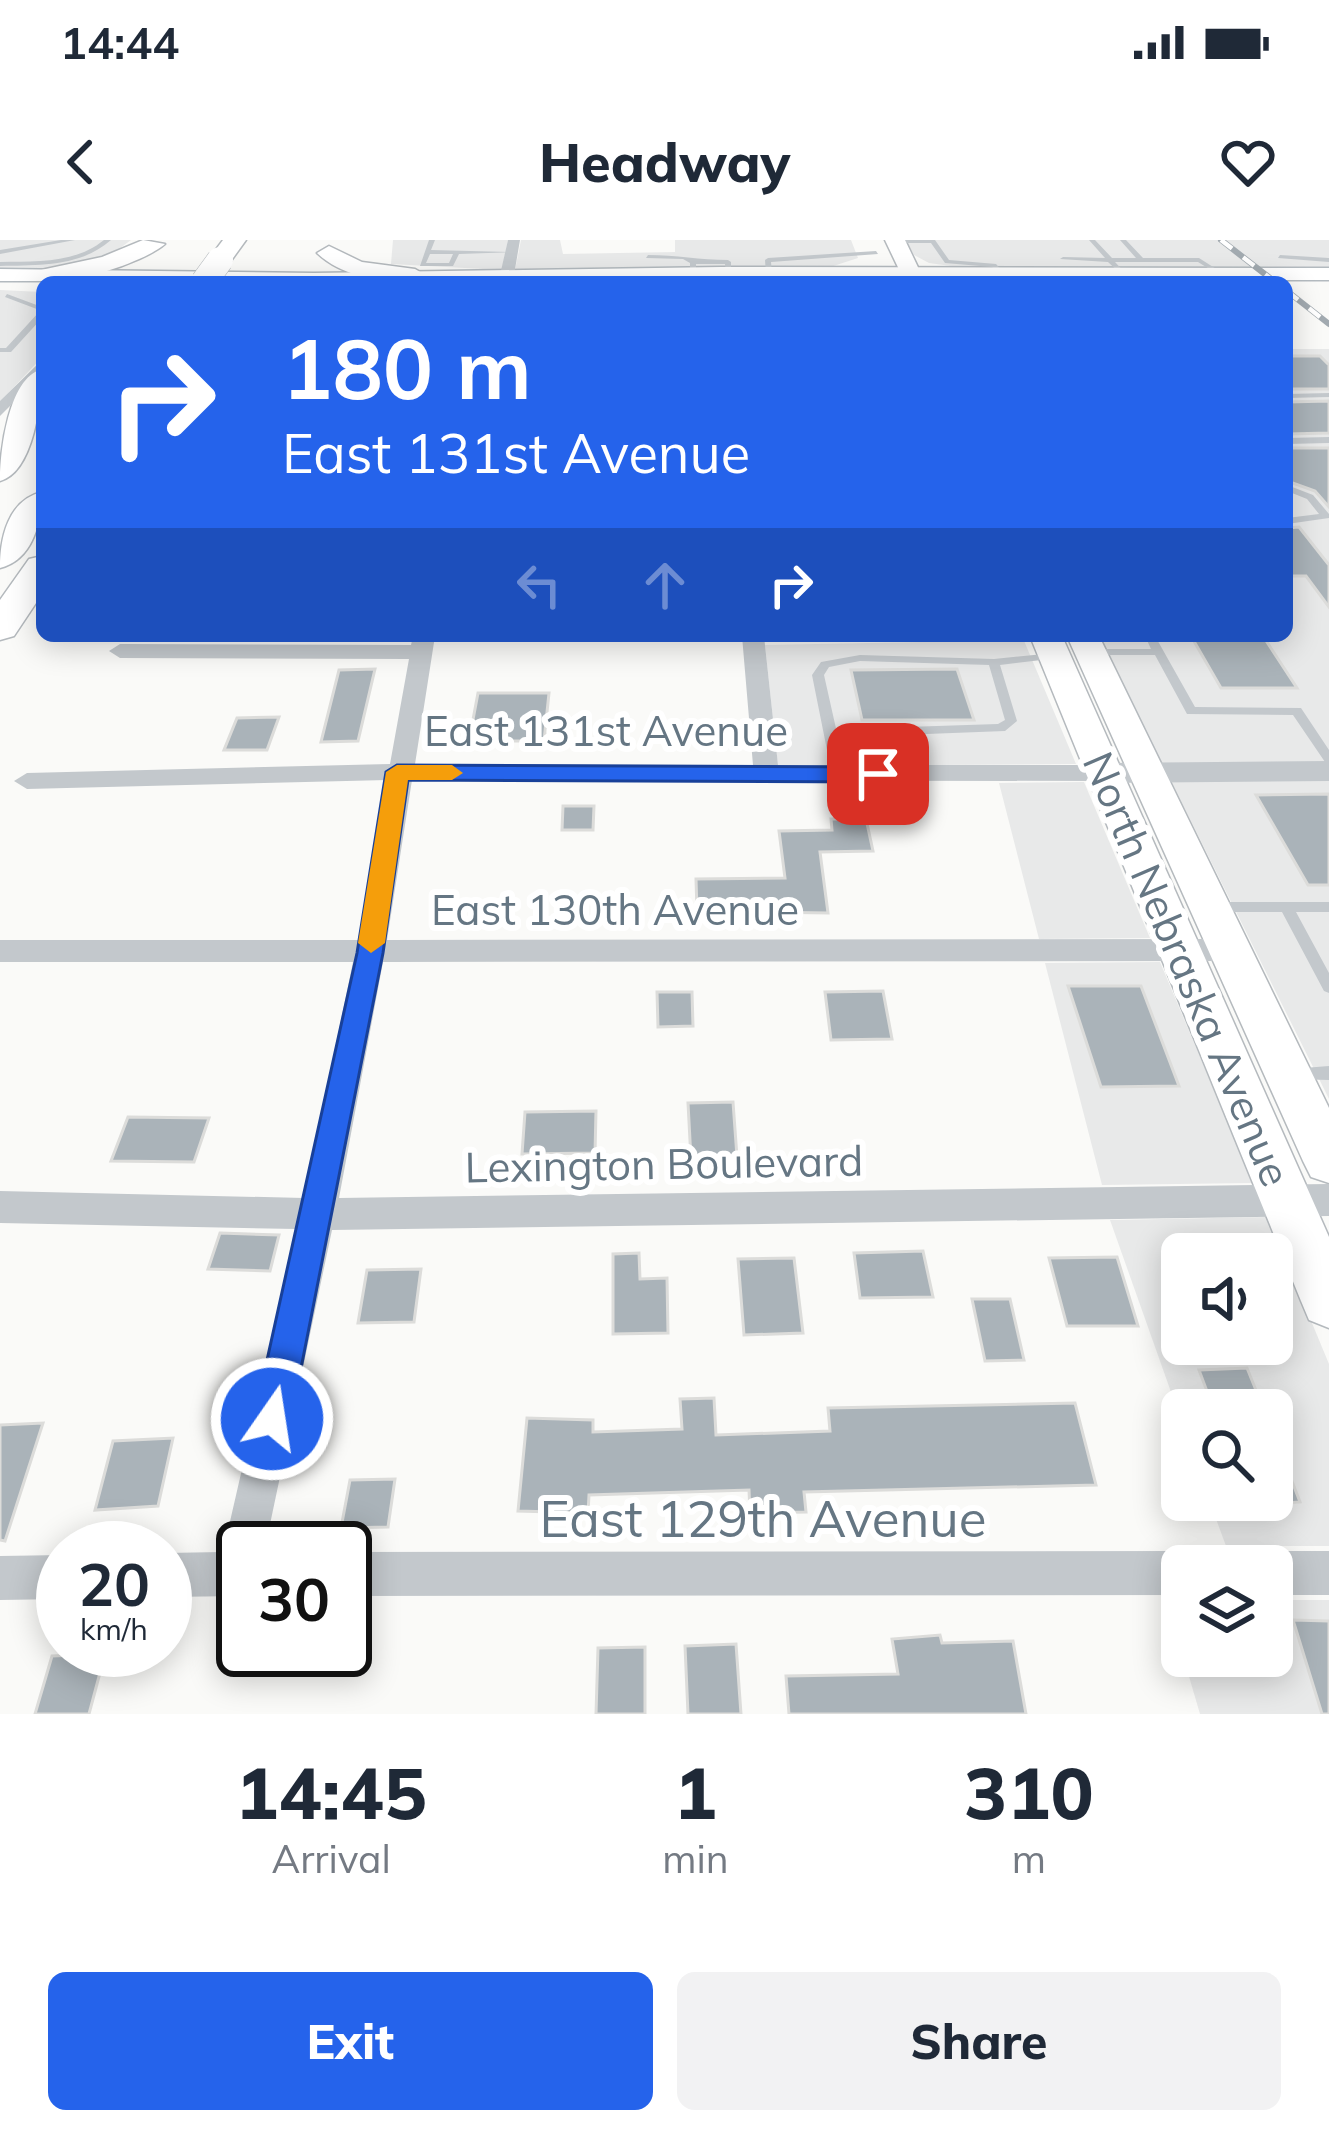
<!DOCTYPE html>
<style>
:root{--surface:#fff;--page:#f2f2f3;--text:#1f2937;--muted:#747a83;--accent:#2563eb}
body{margin:0;font-family:Mulish,sans-serif;background:var(--page);color:var(--text);height:100vh;display:flex;flex-direction:column;font-size:45px;white-space:nowrap}
*{box-sizing:border-box;margin:0}
p{font-size:39px;color:var(--muted)}
.icon{flex:none;width:66px;height:66px;fill:none;stroke:currentColor;stroke-width:2;stroke-linecap:round;stroke-linejoin:round}
.map{position:relative;height:1474px;overflow:hidden}
.sheet{display:flex;flex-direction:column;background:var(--surface);flex:1}
.sheet>*{flex:none}
.hud{position:absolute;left:36px;top:36px;width:1257px;height:366px;border-radius:18px;box-shadow:0 6px 30px #0003;background:#2563eb;color:#fff;overflow:hidden}
.tools{position:absolute;left:1161px;top:993px;display:grid;gap:24px}
.tools a{display:grid;place-items:center;width:132px;height:132px;border-radius:18px;background:var(--surface);box-shadow:0 6px 30px #0003;font-size:60px}
.speed{position:absolute;left:36px;top:1281px;display:flex;gap:24px;font-size:60px;font-weight:700;text-align:center}
.speed>*{display:grid;place-content:center;width:156px;height:156px;border-radius:50%;background:var(--surface);box-shadow:0 6px 30px #0003;line-height:1}
.speed small{font-size:30px;font-weight:400}
.speed .limit{border:6px solid #111;border-radius:18px;background:#fff;color:#111}
.pin{position:absolute;display:grid;place-items:center;width:102px;height:102px;color:#fff;margin:-51px;border-radius:24px;box-shadow:0 6px 18px #0006}
.me{position:absolute;width:132px;margin:-66px;rotate:13deg;stroke-linejoin:round;filter:drop-shadow(0 0 9px #0008)}
.turn{display:flex;align-items:center;gap:42px;height:252px;padding:0 48px;font-size:54px}
.turn .icon{width:156px;height:156px;stroke-width:2.5}
.turn b{display:block;font-size:84px;line-height:102px}
.lanes{display:flex;align-items:center;height:114px;padding:0 48px;background:#0003;justify-content:center;gap:60px;direction:ltr}
.lanes .off{opacity:.35}
.eta{display:flex;justify-content:space-evenly;align-items:center;height:204px;text-align:center}
.eta b{font-size:72px;font-weight:800;line-height:84px}
.primary-button{display:flex;gap:24px;margin-top:auto;padding:24px 48px}
.primary-button a{flex:1;height:138px;border-radius:18px;background:var(--accent);color:#fff;font-size:48px;font-weight:800;line-height:138px;text-align:center}
.primary-button a+a{background:var(--page);color:var(--text)}
.status{display:flex;justify-content:space-between;align-items:center;height:84px;padding:0 60px;background:var(--surface);direction:ltr}
.status svg{height:33px;fill:currentColor}
header{display:flex;justify-content:space-between;align-items:center;height:156px;padding:0 48px;background:var(--surface);font-size:54px;font-weight:800}
.map>svg:first-child{display:block}
.built{fill:#e8e9e9;fill-rule:evenodd}
.building{fill:#aab3b9;stroke:#dcdcda;stroke-width:3}
.lines{fill:none;stroke-linecap:round;stroke-linejoin:round}
.secondary-casing{stroke:#b3babf;stroke-width:3}
.primary-casing{stroke:#b5babe;stroke-width:3}
.motorway-casing{stroke:#b4b9bd;stroke-width:3}
.service{fill:#c3c8cc;fill-rule:evenodd}
.minor{fill:#c3c8cc;fill-rule:evenodd}
.tertiary{fill:#c3c8cc;fill-rule:evenodd}
.secondary{fill:#fff;fill-rule:evenodd}
.primary{fill:#fff;fill-rule:evenodd}
.motorway{fill:#fff;fill-rule:evenodd}
.rail-casing{stroke:#a2aab0;stroke-width:6}
.rail{stroke:#fff;stroke-width:4.5;stroke-dasharray:14;stroke-linecap:butt}
.motorway-bridge-casing{stroke:#b4b9bd;stroke-width:27;stroke-linecap:butt}
.motorway-bridge{stroke:#fff;stroke-width:26}
.route{fill:#2563eb;stroke:#184099;stroke-width:3}
.slow{fill:#f59e0b}
.labels{text-anchor:middle;stroke-width:12;stroke-linejoin:round;paint-order:stroke}
.street-label{font-size:42px;fill:#657683;stroke:#fff}
.near-street-label{font-size:51px;fill:#657683;stroke:#fff}
</style>
<div class="status"><b>14:44</b><svg viewBox="0 0 49 12"><path d="M0 12V9h3v3zM5 12V6h3v6zM10 12V3h3v9zM15 12V0h3v12zM26 1h20v11H26zM47 4h2v5h-2z"/></svg></div>
<header><svg class="icon" aria-label="back" viewBox="0 0 24 24"><path d="M15 5l-7 7 7 7"/></svg>Headway<svg class="icon" aria-label="heart" viewBox="0 0 24 24"><path d="M12 20l-8-8c-3-5 5-10 8-4 3-6 11-1 8 4z"/></svg></header>
<div class="map">
<svg width="1329" height="1474" viewBox="0 0 1329 1474">
<rect width="100%" height="100%" fill="#fafaf8"/>
<path class="built" d="M0,0H131L101,22L51,32L0,33Z
M393,0H508L502,30L391,24Z
M521,0H560L563,14L675,12V0H851L858,18L821,30H515Z
M905,0H1329V28L980,30L929,23L914,15Z
M0,50L42,52V117L0,162Z
M1287,109H1329V859L1099,396H1287Z
M920,396H1022L1076,524L778,526L765,405L920,402Z
M1084,542L1150,698L1039,699L999,543Z
M1160,722L1253,943L1102,945L1045,723Z
M1268,977L1329,1124V1306H1226L1209,1260H1272V1170H1182V1183L1110,980ZM1182,1014H1272V1104H1182Z
M1272,1360H1329V1474H1200L1183,1416H1272Z"/>
<path class="building" d="M1287,116H1320L1329,125V149H1287Z
M1329,161V193L1287,194V162Z
M1287,208H1329V267L1315,251L1287,241Z
M1299,287L1329,325V367L1306,336H1287V288Z
M1191,396H1263L1297,448H1221Z
M375,429L358,501L321,502L339,430Z
M957,429L974,480H862L851,430Z
M478,453H549L544,501H469Z
M279,477L267,510H224L237,478Z
M1329,554V645H1308L1256,555Z
M563,566H594L593,590H562Z
M831,579H866L873,611L820,612L828,673L697,671L696,639L785,638L779,591L832,590Z
M1068,746H1141L1179,846L1101,847Z
M883,751L892,799L831,800L825,752Z
M657,752H692L693,786L658,787Z
M733,862L737,917L691,919L688,863Z
M596,871L595,913L522,914L525,872Z
M128,877L209,878L194,922L111,921Z
M220,993L279,995L270,1031L208,1029Z
M923,1011L933,1057L860,1058L854,1013Z
M639,1013L640,1039L667,1038L668,1093L613,1094V1014Z
M1117,1017L1138,1086H1067L1049,1018Z
M794,1018L803,1093L744,1095L738,1019Z
M421,1029L414,1082L358,1083L367,1030Z
M972,1059H1010L1024,1120L985,1121Z
M1247,1128L1264,1170H1214L1199,1130Z
M714,1158L716,1195L830,1191L828,1168L1075,1163L1096,1245L804,1252L806,1272L750,1273L749,1250L589,1255L588,1273L518,1271L527,1178L593,1180V1192L682,1189L680,1159Z
M43,1183L5,1301L0,1300V1185Z
M1274,1195L1300,1262L1272,1264Z
M173,1198L158,1266L95,1270L113,1201Z
M395,1239L388,1287L341,1288L350,1240Z
M1293,1380L1329,1381V1474H1322Z
M940,1395L942,1403L1013,1401L1026,1474H789L786,1436L898,1434L892,1399Z
M736,1404L741,1474H688L685,1406Z
M645,1407V1474H596L598,1408Z
M105,1414L89,1474H35L52,1416Z"/>
<g class="lines">
<defs>
<path id="secondary" d="M721,27L1329,28V40L0,41V29L314,33Z"/>
<path id="primary" d="M885,0H905L925,42H905Z
M1030,396H1062L1329,997V1088L1309,1080L1301,1061Z
M1067,396H1099L1329,868V943L1311,937L1303,921Z"/>
<path id="motorway" d="M143,0L165,4C145,22 58,52 38,35L41,30L102,17Z
M223,0H246L228,25H212L208,20Z
M329,6L362,22L415,29L427,36L424,41C388,44 343,38 317,13Z
M42,129C42,159 34,232 0,241C0,212 8,138 42,129Z
M42,252C42,281 33,320 0,328C0,298 8,260 42,252Z
M42,316V354L14,396L0,400V360L29,319Z"/>
</defs>
<use href="#secondary" class="secondary-casing"/>
<use href="#primary" class="primary-casing"/>
<use href="#motorway" class="motorway-casing"/>
<path class="service" d="M61,0H75L0,14V10Z
M104,0H111C80,27 40,25 0,26V22C37,21 74,24 104,0Z
M429,0H435L431,10L515,12L459,14L453,26H420ZM430,14H453L449,23H426Z
M893,0H935L949,20L996,24L1007,36L1002,37L992,27L945,23L931,3H895Z
M1089,0H1095L1112,18H1136L1120,0H1126L1143,18H1199L1224,34L1219,35L1198,22H1115L1127,35L1124,37L1108,22L1060,19L1063,17L1105,18Z
M876,11L878,14L771,22L772,33L769,35L766,33L765,20L768,18Z
M648,15C676,15 700,20 728,20L731,22V33L726,34L725,24H696V33L693,35L690,33V23L683,19L646,18Z
M1280,15L1329,18V22L1278,18Z
M524,39L526,40L527,42H521Z
M618,39L620,40L621,42H615Z
M7,54L42,67V71L5,57Z
M39,72H42V78L11,112H0V108H6Z
M1329,153V157L1287,158V154Z
M1329,197V203L1287,204V198Z
M1287,245L1313,255L1329,274V278L1287,284V278L1319,274L1307,259L1287,251Z
M1145,396H1155L1195,467L1301,468L1329,510V523L1325,522L1293,475L1187,474L1155,415H1090L1084,412L1090,409H1151Z
M1054,413L1058,414V418L1000,425L1017,481L1005,491L848,497L839,503L844,535L838,539L832,535L812,435L821,422L860,415L994,419ZM860,421L989,425L1005,480L998,484L845,489L837,493L824,435L829,427Z
M1212,662H1329V672H1296L1329,733V753L1324,751L1282,672H1212L1205,667Z
M1329,826V840L1291,839L1289,834L1291,829Z"/>
<path class="minor" d="M508,0H520L514,35L507,39L500,35Z
M42,120V134L0,176V161Z
M413,396H435L415,524L753,525L742,396H764L778,525H1103L1116,533L1103,541L412,540L387,700L1230,699L1240,702L1245,710L1240,718L1230,721L383,722L339,958L1329,944V976L332,990L265,1308H243V1356L165,1357V1313L223,1312L297,989L0,983V951L304,958L353,722H0V700H358L387,540L27,549L14,541L27,533L390,524L409,419L120,418L109,411L120,404L411,405Z
M1182,1311L1198,1317L1201,1326H1182V1355L345,1356V1312Z
M1272,1311H1329V1355H1272V1326H1253L1256,1317Z
M63,1315V1359L0,1360V1316Z"/>
<path class="tertiary" d="M1329,521V541L1103,543L1088,533L1103,523Z"/>
<use href="#secondary" class="secondary"/>
<use href="#primary" class="primary"/>
<use href="#motorway" class="motorway"/>
<defs>
<path id="rail" d="M1221,0L1275,42
M1287,51L1329,84"/>
</defs>
<use href="#rail" class="rail-casing"/>
<use href="#rail" class="rail"/>
<defs>
<path id="motorway-bridge" d="M204,42L220,20"/>
</defs>
<use href="#motorway-bridge" class="motorway-bridge-casing"/>
<use href="#motorway-bridge" class="motorway-bridge"/>
</g>
<path class="route" d="M397,525L878,527L890,534L878,542L408,540L383,713L291,1179L285,1192L272,1197L259,1192L254,1179L357,713L386,532Z"/>
<path class="slow" d="M397,525H452L463,533L452,540H408L385,703L371,713L358,703L386,532Z"/>
<g class="labels">
<g class="street-label">
<text x="606" y="506">East 131st Avenue</text>
<text x="615" y="685">East 130th Avenue</text>
<text transform="translate(1187 729) rotate(67)" y="15">North Nebraska Avenue</text>
<text transform="translate(664 924) rotate(-1)" y="15">Lexington Boulevard</text>
</g>
<g class="near-street-label">
<text x="763" y="1297">East 129th Avenue</text>
</g>
</g>
</svg>
<div class="tools">
<a><svg class="icon" aria-label="sound" viewBox="0 0 24 24"><path d="M4 9h4l5-4v14l-5-4H4zM17 9q2 3 0 6"/></svg></a>
<a><svg class="icon" aria-label="search" viewBox="0 0 24 24"><circle cx="10" cy="10" r="6"/><path d="M15 15l6 6"/></svg></a>
<a><svg class="icon" aria-label="layers" viewBox="0 0 24 24"><path d="M12 4l9 5-9 5-9-5zM3 14l9 5 9-5"/></svg></a>
</div>
<div class="speed"><div>20<small>km/h</small></div><div class="limit">30</div></div>
<div class="pin" style="left:878px;top:534px;background:#d93025"><svg class="icon" aria-label="arrive" viewBox="0 0 24 24"><path d="M6 21V4h12l-3 4 3 4H6"/></svg></div>
<svg class="me" style="left:272px;top:1179px" viewBox="-20 -20 40 40"><circle r="17" fill="#2563eb" stroke="#fff" stroke-width="3"/><path d="M0-11L8 9 0 5-8 9z" fill="#fff"/></svg>
<div class="hud">
<div class="turn"><svg class="icon" aria-label="right" viewBox="0 0 24 24"><path d="M7 20v-9h11M14 6l5 5-5 5"/></svg><div><b>180 m</b>East 131st Avenue</div></div>
<div class="lanes"><svg class="icon off" aria-label="left" viewBox="0 0 24 24"><path d="M17 20v-9H6M10 6l-5 5 5 5"/></svg><svg class="icon off" aria-label="ahead" viewBox="0 0 24 24"><path d="M12 20V5M6 11l6-6 6 6"/></svg><svg class="icon" aria-label="right" viewBox="0 0 24 24"><path d="M7 20v-9h11M14 6l5 5-5 5"/></svg></div>
</div>
</div>
<section class="sheet">
<div class="eta">
<div><b>14:45</b><p>Arrival</p></div>
<div><b>1</b><p>min</p></div>
<div><b>310</b><p>m</p></div>
</div>
<div class="primary-button"><a>Exit</a><a>Share</a></div>
</section>
